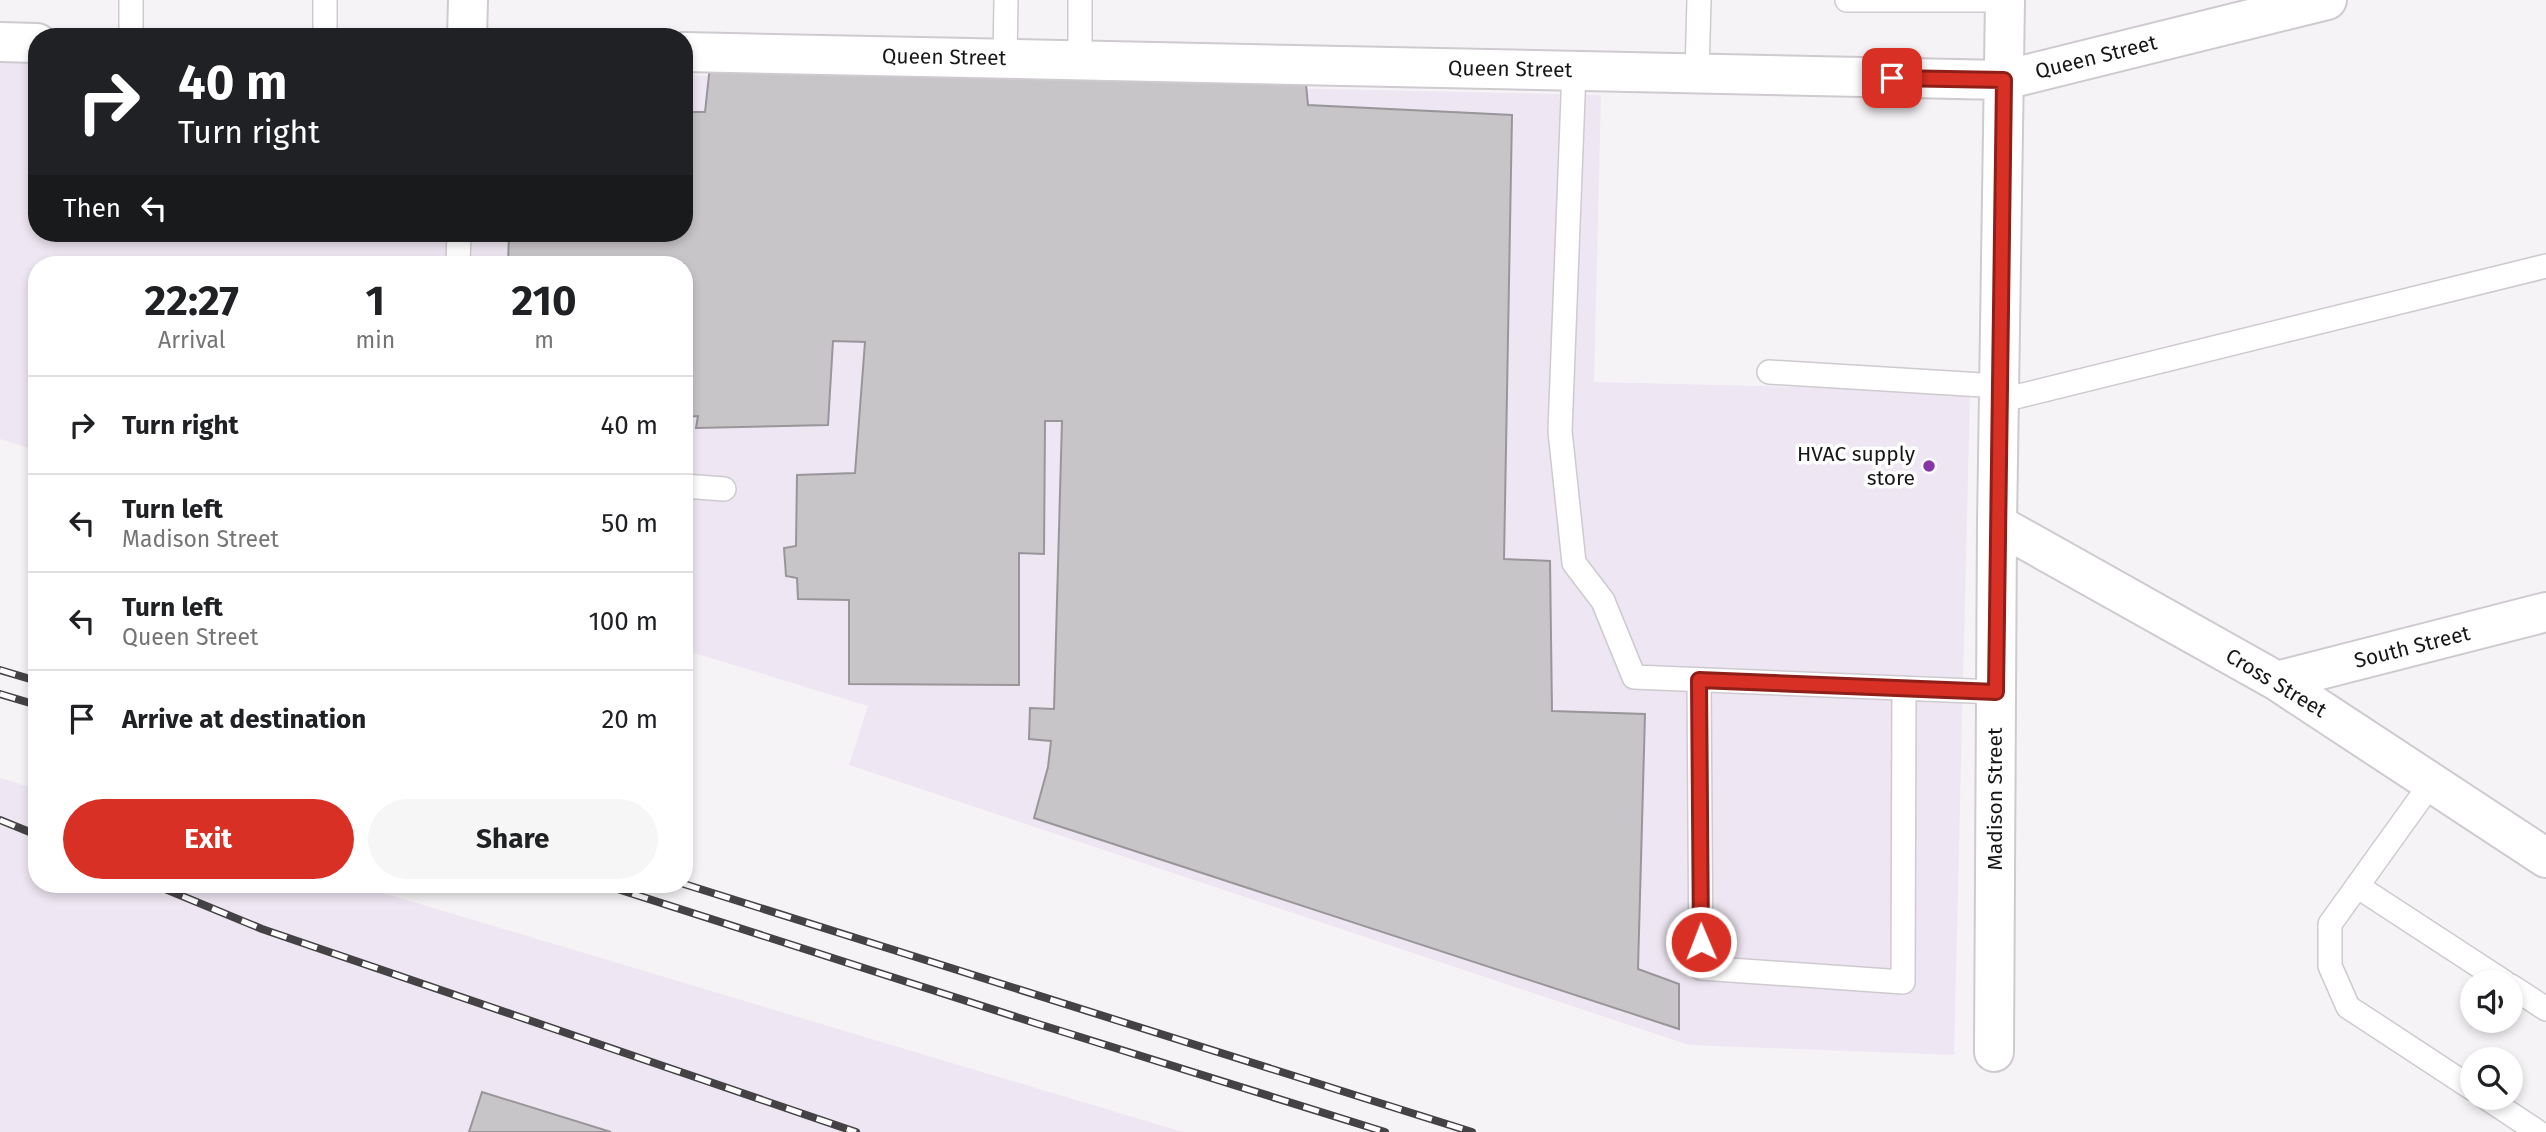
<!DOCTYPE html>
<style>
:root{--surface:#fff;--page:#f6f6f6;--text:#202124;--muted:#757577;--line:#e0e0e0;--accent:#d93025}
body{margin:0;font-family:"Fira Sans",sans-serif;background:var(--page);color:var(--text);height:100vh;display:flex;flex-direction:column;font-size:26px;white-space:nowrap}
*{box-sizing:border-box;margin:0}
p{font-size:23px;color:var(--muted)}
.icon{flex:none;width:38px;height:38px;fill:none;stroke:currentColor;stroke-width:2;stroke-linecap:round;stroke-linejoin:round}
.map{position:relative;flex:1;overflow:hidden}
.panel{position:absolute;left:28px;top:256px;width:665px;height:637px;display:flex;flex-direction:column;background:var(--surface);border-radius:28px;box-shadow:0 4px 10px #0003}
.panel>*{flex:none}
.hud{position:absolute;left:28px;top:28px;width:665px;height:214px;border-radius:28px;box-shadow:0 4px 10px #0003;background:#202124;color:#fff;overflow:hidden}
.buttons{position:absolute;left:2460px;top:970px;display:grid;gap:14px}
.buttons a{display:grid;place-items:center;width:63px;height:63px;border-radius:50%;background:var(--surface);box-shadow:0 4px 10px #0003;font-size:35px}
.pin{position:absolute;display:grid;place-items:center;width:60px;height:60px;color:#fff;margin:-30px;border-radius:14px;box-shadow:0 4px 10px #0006}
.me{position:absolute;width:77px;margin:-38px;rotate:359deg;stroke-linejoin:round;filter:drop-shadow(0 0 5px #0008)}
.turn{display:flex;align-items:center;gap:24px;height:147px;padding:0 35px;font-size:32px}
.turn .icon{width:91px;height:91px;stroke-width:2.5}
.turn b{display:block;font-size:49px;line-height:60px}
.then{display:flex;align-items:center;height:66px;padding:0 35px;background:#0003;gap:14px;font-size:26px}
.eta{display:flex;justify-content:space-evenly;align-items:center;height:119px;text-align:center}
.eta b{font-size:42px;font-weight:700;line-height:49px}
.cta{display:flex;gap:14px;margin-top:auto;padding:14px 35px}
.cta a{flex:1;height:80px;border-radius:42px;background:var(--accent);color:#fff;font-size:28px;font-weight:700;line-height:80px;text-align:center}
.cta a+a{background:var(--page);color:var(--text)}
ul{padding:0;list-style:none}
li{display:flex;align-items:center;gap:21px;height:98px;padding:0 35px;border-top:2px solid var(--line)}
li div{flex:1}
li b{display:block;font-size:26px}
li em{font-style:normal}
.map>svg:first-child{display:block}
.built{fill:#eee6f2}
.building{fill:#c8c5c9;stroke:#99969a;stroke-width:2}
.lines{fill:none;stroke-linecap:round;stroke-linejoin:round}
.service-casing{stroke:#cecacf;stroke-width:26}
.minor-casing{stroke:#cecacf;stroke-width:42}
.service{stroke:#fff;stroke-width:23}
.minor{stroke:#fff;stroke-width:38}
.rail-casing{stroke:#454245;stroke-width:8}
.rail{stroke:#fff;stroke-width:5;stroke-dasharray:16;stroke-linecap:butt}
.route-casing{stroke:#8d1f18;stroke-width:18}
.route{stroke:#d93025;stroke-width:12}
.poi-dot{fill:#8836a6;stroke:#fff;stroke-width:2.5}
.labels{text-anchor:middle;stroke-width:7;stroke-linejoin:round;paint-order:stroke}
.street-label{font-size:21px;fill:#181618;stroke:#fff}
.poi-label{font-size:21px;fill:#181618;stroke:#fff;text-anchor:end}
</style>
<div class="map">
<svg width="2546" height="1132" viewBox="0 0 2546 1132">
<rect width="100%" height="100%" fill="#f6f3f7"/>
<path class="built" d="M0,60L37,61V233H684V75L1601,95L1594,382L1970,391L1954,1055L1689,1045L849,765L868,706L684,650V264H37V451L0,439Z
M0,778L37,789V884H353L1183,1132H0Z"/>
<path class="building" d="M710,66L1305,74L1308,105L1512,115L1504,559L1550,561L1552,711L1645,714L1638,969L1679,984V1029L1034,818L1048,767L1051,741L1029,739L1030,708L1054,709L1062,421H1045L1044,554L1019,553V685L849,684V600L798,599L797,578L786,576L784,548L796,546L797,475L855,473L865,342L833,341L828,425L696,428L698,416L684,417V264H508L509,233H684V112H705Z
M482,1092L611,1132H469Z"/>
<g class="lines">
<defs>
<path id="service" d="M131,0V37
M1080,0V60
M1847,0H2005
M325,37V0
M1005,58L1006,0
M1574,71L1560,431L1574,563L1603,601L1634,677L1996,692
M1697,74L1699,0
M458,264L459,233
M1769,372L1999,386
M1999,401L2546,266
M684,486L724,489
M1699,680L1701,968L1903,982L1904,688
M2432,782L2330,924V966L2348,1007L2473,1089
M2357,886L2504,982
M2511,986L2546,1009
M2485,1097L2538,1132"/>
<path id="minor" d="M467,37L468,0
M0,42L37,43
M684,52L2004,80L2327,0
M1997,524L2277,681L2546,858
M2277,681L2546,612
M1994,1052L1997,524L2005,0"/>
</defs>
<use href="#service" class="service-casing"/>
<use href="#minor" class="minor-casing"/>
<use href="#service" class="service"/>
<use href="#minor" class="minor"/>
<defs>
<path id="rail" d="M0,670L37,681
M0,694L37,705
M0,820L37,835
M153,884L262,929L856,1132
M602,884L1035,1023L1385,1132
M684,884L1472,1132"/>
</defs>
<use href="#rail" class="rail-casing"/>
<use href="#rail" class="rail"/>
</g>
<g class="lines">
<defs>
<path id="route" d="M1701,942L1699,680L1996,692L2004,80L1892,78"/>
</defs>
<use href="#route" class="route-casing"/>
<use href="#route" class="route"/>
</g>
<circle class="poi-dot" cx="1929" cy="466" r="7"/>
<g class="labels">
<g class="street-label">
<text transform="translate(944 57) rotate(1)" y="7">Queen Street</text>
<text transform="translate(2096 57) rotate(-14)" y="7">Queen Street</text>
<text transform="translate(1510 69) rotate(1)" y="7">Queen Street</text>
<text transform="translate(2412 647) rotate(-14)" y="7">South Street</text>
<text transform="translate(2276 683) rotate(31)" y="7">Cross Street</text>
<text transform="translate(1995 799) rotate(-90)" y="7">Madison Street</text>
</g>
<g class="poi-label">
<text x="1915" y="461">HVAC supply<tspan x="1915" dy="24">store</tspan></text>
</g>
</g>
</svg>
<div class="buttons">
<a><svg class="icon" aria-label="sound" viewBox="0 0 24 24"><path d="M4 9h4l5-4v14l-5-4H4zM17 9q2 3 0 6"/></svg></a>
<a><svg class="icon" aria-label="search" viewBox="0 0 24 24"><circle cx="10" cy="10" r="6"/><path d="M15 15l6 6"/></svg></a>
</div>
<div class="pin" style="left:1892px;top:78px;background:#d93025"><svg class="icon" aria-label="arrive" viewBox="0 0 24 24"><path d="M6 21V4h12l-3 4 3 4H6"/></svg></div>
<svg class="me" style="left:1701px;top:942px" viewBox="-20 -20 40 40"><circle r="17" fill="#d93025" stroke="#fff" stroke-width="3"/><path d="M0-11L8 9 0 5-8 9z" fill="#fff"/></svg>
<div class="hud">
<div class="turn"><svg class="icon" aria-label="right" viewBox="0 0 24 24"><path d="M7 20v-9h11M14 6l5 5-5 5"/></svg><div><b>40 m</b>Turn right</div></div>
<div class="then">Then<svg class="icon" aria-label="left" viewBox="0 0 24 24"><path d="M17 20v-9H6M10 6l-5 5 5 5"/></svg></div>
</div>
<section class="panel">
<div class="eta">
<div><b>22:27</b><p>Arrival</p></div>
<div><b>1</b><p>min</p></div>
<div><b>210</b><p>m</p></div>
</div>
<ul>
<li><svg class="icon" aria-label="right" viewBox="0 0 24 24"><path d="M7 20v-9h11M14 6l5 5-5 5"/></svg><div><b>Turn right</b></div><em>40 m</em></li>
<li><svg class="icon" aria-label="left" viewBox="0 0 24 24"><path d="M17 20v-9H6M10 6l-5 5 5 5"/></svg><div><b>Turn left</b><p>Madison Street</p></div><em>50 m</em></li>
<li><svg class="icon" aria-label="left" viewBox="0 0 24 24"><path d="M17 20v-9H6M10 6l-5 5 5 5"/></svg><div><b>Turn left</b><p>Queen Street</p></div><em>100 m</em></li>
<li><svg class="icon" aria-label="arrive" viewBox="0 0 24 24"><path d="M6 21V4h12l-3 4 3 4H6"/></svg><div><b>Arrive at destination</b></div><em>20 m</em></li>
</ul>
<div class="cta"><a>Exit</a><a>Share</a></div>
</section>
</div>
